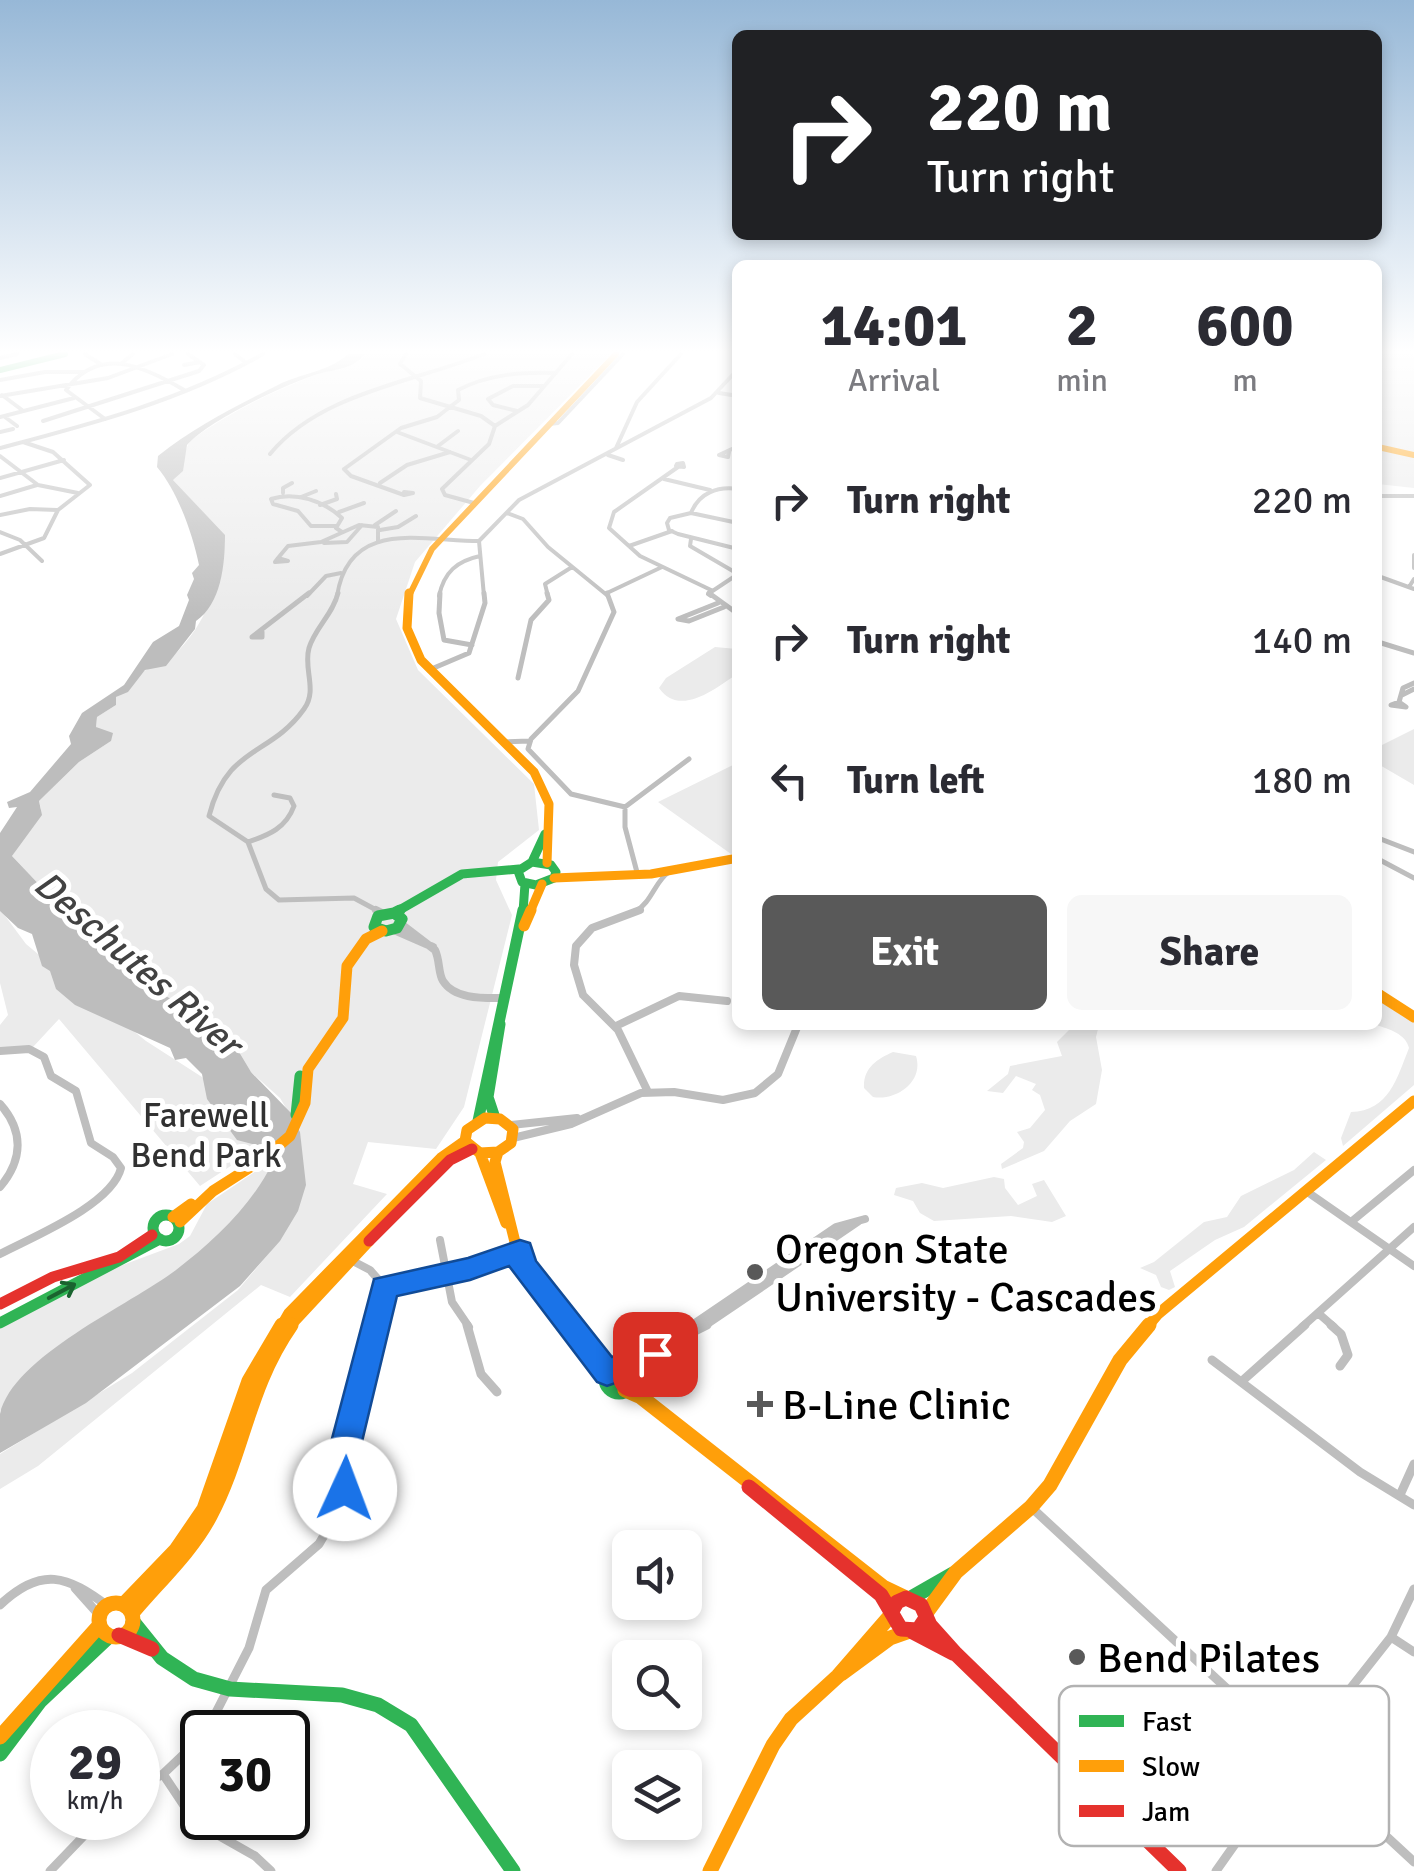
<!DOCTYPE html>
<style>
:root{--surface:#fff;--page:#f7f7f7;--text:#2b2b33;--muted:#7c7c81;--accent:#595959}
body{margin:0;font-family:Signika,sans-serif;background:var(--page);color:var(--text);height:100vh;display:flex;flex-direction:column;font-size:38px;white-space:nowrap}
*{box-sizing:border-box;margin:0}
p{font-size:32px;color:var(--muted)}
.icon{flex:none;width:55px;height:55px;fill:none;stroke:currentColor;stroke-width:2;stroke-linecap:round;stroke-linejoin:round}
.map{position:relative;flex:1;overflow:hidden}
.sheet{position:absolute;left:732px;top:260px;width:650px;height:770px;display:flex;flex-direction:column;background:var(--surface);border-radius:15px;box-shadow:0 5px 15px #0003}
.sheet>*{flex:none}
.hud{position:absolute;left:732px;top:30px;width:650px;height:210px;border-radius:15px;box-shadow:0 5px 15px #0003;background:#202124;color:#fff;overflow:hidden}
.controls{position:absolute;left:612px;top:1530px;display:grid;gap:20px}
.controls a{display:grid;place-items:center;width:90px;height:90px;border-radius:15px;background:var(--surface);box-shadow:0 5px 15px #0003;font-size:50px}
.speed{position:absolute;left:30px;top:1710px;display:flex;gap:20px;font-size:50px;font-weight:700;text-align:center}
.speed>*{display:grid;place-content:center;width:130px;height:130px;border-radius:50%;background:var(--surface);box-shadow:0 5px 15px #0003;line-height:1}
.speed small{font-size:25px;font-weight:400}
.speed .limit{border:5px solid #111;border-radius:15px;background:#fff;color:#111}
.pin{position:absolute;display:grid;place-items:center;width:85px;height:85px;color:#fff;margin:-42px;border-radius:20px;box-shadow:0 5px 15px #0006}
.me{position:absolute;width:110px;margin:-55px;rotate:2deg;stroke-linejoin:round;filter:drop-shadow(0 0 8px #0008)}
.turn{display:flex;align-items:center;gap:35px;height:210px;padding:0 30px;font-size:45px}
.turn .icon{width:130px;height:130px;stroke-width:2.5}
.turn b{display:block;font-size:70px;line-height:85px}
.eta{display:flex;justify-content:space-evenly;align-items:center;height:170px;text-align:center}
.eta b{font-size:60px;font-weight:800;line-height:70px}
.action{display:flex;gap:20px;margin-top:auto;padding:20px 30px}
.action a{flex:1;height:115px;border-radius:15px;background:var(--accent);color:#fff;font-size:40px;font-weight:800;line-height:115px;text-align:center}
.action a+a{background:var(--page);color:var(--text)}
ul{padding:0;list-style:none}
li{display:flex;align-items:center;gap:30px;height:140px;padding:0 30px}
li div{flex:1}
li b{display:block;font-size:38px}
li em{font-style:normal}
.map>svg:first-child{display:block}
.green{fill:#ebebeb}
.water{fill:#bdbdbd}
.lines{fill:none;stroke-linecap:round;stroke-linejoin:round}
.street-far3{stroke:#bebebe;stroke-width:4}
.street-far2{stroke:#bebebe;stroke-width:5}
.street-far1{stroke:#bebebe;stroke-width:8}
.street{stroke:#bebebe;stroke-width:9}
.fast-far3{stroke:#30b455;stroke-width:6}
.fast-far2{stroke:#30b455;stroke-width:9}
.fast-far1{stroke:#30b455;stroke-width:11}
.fast{stroke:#30b455;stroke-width:15}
.slow-far3{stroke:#ff9f0a;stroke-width:6}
.slow-far2{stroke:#ff9f0a;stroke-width:9}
.slow-far1{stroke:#ff9f0a;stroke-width:11}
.slow{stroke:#ff9f0a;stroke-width:15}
.jam-far1{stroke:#e5322d;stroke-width:11}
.jam{stroke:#e5322d;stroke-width:15}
.oneway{stroke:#1a632f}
.route{fill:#1a73e8;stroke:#114b97;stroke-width:2.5}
.poi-dot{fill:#595959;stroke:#fff;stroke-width:4}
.labels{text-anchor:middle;stroke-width:10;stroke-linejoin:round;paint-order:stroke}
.park-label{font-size:35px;fill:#313131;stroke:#fff}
.water-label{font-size:38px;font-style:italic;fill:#424242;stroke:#fff}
.near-poi-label{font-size:42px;fill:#000;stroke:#fff;text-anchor:start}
.key{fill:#fff;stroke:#b2b2b2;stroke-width:2.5}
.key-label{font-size:28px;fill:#000}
</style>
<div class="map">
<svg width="1414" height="1871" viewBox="0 0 1414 1871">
<rect width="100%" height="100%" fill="#fff"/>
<path class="green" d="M364,354H611L480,486L415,562L396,619L418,670L534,784L539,830L498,862L496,880L512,915L464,1107L436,1149L368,1142L353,1184L387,1194L290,1297L261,1285L38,1466L0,1489V1454L132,1373L238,1290L270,1252L300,1131L280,1098L251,1072L223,1035L203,1024L195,1011L146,986L138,972L82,913L50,896L12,856L41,809L39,801L79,762L111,741L96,727L97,717L116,705V697C130,691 132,678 144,671C151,667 159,665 166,661C201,637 225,577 225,536L173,480C186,468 181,454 191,440C243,403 303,377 361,360Z
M1378,354H1414V488L1378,484Z
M715,647L737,649V674C716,688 680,718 659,688L666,678Z
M1414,729V785L1378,764V747Z
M737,763V853L731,854L658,802Z
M0,909L26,944L44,959L146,1041L202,1077L263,1145L200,1186L59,1019L33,1047L0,1050V1025L8,1015L0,983Z
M1378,1000L1414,1022V1085L1343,1146L1341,1138L1351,1112C1389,1111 1397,1078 1409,1048C1406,1034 1389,1029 1376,1025Z
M1074,1025H1099L1096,1037L1102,1070L1096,1104L1070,1121L1044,1151L1002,1169L1001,1164L1023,1148L1024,1142L1017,1132L1030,1128L1045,1110L1040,1095L1032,1090L1036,1084L1016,1076L1003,1093L987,1091L1008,1074L1010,1066L1062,1056L1057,1042Z
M893,1052L916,1056C924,1081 897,1101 873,1097L864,1088C863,1068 877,1059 893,1052Z
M1314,1152L1326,1160L1244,1227L1215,1240L1170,1271L1175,1287L1169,1290L1161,1287L1156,1275L1140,1268L1154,1262L1204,1222L1227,1217L1241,1196L1294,1170Z
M274,1159L277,1170L210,1247L23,1386L0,1411V1326L96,1275L179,1244L190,1236L207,1204Z
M994,1177L1004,1179L1005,1188L1018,1205L1037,1196L1032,1184L1044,1180L1066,1216L1052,1222L1011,1216L934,1221L920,1213L913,1201L894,1195L896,1188L922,1183L943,1188Z"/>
<path class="water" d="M348,354H364C357,368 332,370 318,374C286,384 209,420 187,445L183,471L173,480L225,535C225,565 221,604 196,621L195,629L166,666L145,670L128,692L116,697V705L97,717L96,727L113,733L111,741L79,762L39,801L42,815L12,856L50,896L82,913L138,972L146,986L195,1011L203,1024L236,1047L251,1072L291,1113L300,1132L306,1185L298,1211L280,1241L240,1286L86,1403L0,1453C0,1441 0,1426 0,1414C13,1356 130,1305 176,1270C214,1241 252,1205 273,1162L268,1148L237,1140L207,1099L202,1074L186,1058L175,1060L170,1048L75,1005L56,989L50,971L42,966L32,934L18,928L0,911V833L17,807L9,808L7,802L30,792L71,744L69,736L82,713L124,685L153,642L179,626L189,600L187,595L194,579L192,573L199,565C193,535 178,492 157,467L158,456C194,427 235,406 278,385C301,373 329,372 348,354Z"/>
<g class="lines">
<path class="street-far3" d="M85,354L102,365
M235,354L245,362
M406,354L400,364L421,381L420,398L481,416L495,426L489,444L442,489L445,495L474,503
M0,358L17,354
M122,363L133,354
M184,365L200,362
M0,380L45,372H83
M719,393L738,396
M2,395L22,410
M0,396L108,378L172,354
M517,411L493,405L488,399L513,386H543
M0,417L74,398
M5,417L17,426
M105,419L66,390C99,345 144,366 184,390
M43,421L199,371L204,365L188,354
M549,424L558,423L623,354
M495,426L528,405L572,354
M0,432L13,429
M397,432L471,460
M438,446L458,431
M0,448C91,424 180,401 263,354
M616,448L637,402L681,354
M729,452L728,457L719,455L734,448L738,436
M270,454C320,393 414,382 484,354
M608,455L623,460
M0,456L38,485L78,493
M683,463L684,467L676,466L677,464Z
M678,467L614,512L609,528L640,556L711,590
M0,478L64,460
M664,479L710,490
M380,483L407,465L450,452
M404,492L413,493L404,495L351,476L344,469L401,428L437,417L459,400L458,390C489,374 521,372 556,373
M283,493V488L292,483
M0,496L37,485
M1378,496H1414
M301,497L316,491
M320,505L337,499L336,494
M339,512L364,503
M507,513L523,519L548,547L608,596
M691,513C699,493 717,486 738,489
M0,515L30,509L57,510
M738,523L691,513L670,518L667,523L669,530L678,534L738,549
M375,525L396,511
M336,526H311L298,511L273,504L271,499C295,491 324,501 342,518L336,528L342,532
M380,530L398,527L416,516
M0,532L20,540L42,561
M691,539L690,546L738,574
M479,541L484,596
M324,543L347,542L362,525
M629,546L672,531
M0,554L44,538L58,510L90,485L53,452L23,442
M1414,555V568
M278,558L288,561L275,562Z
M278,558L288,546L321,542L359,525L378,527V541
M1378,576L1414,589
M1409,587L1414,579
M607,593L662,567
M307,596L326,576L341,573
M337,596C349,518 422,541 479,541L519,500L711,398L738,369
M439,596C444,572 457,561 480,556
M548,596L545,584L572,567
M711,596L708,594L738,574"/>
<path class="street-far2" d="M338,593C333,614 315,628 309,648C303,669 318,690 304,709C270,757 227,745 209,816L248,842L266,889L279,900L354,898L380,912
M440,593L439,613L444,640L472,645
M607,593L614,612L578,691L531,739L528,749L571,794L625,807
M709,593L738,614
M718,603L678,619L689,621L724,607
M262,632V637H252L309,593
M1378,642L1414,653
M429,670L469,653L485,603L484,593
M518,678L531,620L549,600L547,593
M1402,695L1414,689
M1399,702L1406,707L1391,705Z
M1399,702L1403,688L1414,683
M503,742L529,741
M1378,838L1414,852
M248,842C269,835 286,828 294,806L290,798L274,795
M1378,859L1414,878
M638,876L625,827V807L689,759
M635,912C652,902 655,881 669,872"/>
<path class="street-far1" d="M376,910L382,913
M640,910L592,928L576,946L574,965L583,995L618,1030L648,1092
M401,924L435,950C440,960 438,973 443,981C455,1000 485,998 504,998
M394,930L433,947
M616,1026L679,996L727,1001
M0,1051L29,1049L44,1057L51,1076L76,1091L91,1143L113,1157L121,1168C112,1205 32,1237 0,1254
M0,1104C24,1131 23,1160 0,1187
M511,1125L577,1118
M513,1138L571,1124L641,1093L674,1092L723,1100L755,1093L778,1074L798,1025
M1306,1191L1414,1266
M1351,1222L1414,1170
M440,1240L452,1302L469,1327
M347,1258L370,1270L385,1287L375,1327
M385,1287L470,1269L519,1251
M1318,1313L1334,1327
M689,1327L836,1227L865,1219
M703,1327L859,1221
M1302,1327L1414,1227"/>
<path class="street" d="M467,1325L481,1374L497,1392
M1331,1325L1341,1334L1348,1355L1340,1366
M673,1342L707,1325
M1212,1360L1360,1472L1414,1505
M628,1369L693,1325
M633,1376L647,1362
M1241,1382L1305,1325
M1400,1495L1414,1464
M1032,1508L1414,1862
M75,1588L100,1616
M0,1605C41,1566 67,1575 109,1607
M1391,1637L1414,1652
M206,1732L249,1648L266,1590L319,1544L340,1508L345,1489L344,1453L376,1325
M163,1774L195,1822L255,1856L271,1871
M138,1788L163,1774L202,1737
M50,1871L101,1818
M1216,1871L1298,1755L1391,1637L1414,1589"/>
<path class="fast-far3" d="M0,370L65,354"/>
<path class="fast-far2" d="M532,862L551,865L556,872L554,878L536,885L522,882L518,871Z
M532,862L545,834
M396,912L462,874L519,869
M523,912L525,884"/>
<path class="fast-far1" d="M394,913L400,910
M394,913L402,919L397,928L386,931L374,927L378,916Z
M296,1115L300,1076
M495,1118L488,1097L500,1024
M478,1121L523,910
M153 1228a13 13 0 1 1 26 0a13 13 0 1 1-26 0Z
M520,1251L527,1255L548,1298L571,1327
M0,1323L160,1239"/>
<path class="fast" d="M569,1325L607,1373
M606 1379a13 13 0 1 1 26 0a13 13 0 1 1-26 0Z
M911,1598L953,1574
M133,1622L162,1658L194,1679L230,1689L342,1695L378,1705L411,1725L513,1871
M0,1754L40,1701L108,1637"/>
<path class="slow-far3" d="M1378,447L1414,455
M409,596L432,549L616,354"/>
<path class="slow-far2" d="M409,593L407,628L421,660L534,772L549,804L547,863
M554,878L651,874L738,858
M530,912L542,884"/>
<path class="slow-far1" d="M524,926L531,910
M1378,994L1414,1017
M485,1118L500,1119L513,1129L511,1143L498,1152L480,1153L465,1141L467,1130Z
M498,1152L495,1162L519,1258L532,1273
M480,1153L506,1223
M173,1217L191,1204
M180,1222L213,1191L263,1159L290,1136L305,1103L308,1069L343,1018L347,966L366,939L382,931
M281,1327L289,1313L441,1158L465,1141
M289,1327L369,1241
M1147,1327L1158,1314L1414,1101"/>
<path class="slow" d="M625,1390L641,1397L883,1587L906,1598
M99 1620a17 17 0 1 1 34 0a17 17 0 1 1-34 0Z
M124,1604L176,1550L204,1509L249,1381L282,1325
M133,1612C159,1581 191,1552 210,1516C244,1451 247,1388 291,1325
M926,1613L956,1572L1031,1507L1050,1485L1120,1360L1149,1325
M841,1674L890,1638L907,1632
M0,1737L98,1627
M710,1871L773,1745L791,1719L838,1676L891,1615"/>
<path class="jam-far1" d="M369,1241L450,1160L472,1149
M0,1304L53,1277L119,1257L152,1235"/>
<path class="jam" d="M749,1487L881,1595L901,1629L918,1630L926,1618
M892,1611L897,1602L906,1598L921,1605L930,1625L956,1654L1179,1871
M913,1632L953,1653
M119,1635L152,1649"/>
</g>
<defs><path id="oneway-shaft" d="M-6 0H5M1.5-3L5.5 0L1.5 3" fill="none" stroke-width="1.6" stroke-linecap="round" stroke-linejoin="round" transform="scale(2.5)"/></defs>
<use class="oneway" href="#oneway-shaft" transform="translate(62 1291) rotate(-28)"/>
<linearGradient id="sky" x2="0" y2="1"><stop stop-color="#97b8d7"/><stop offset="0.57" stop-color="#fff"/><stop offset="1" stop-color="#fff" stop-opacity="0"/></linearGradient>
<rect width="1414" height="616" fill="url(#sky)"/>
<path class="route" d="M520,1240L530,1243L536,1261L612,1357L619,1354L630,1359C642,1347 649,1339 665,1345L670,1354C662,1369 648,1383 633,1389L618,1382L607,1386L597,1382L509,1266L470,1280L397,1296L360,1450L361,1489L356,1499L345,1504L333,1499L329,1489V1450L374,1279L468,1258Z"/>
<g class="poi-dot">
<circle cx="755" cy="1272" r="10"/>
<path d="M755 1389h10v10h10v10h-10v10h-10v-10h-10v-10h10z"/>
<circle cx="1077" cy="1657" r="10"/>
</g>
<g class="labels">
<g class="park-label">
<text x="206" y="1127">Farewell<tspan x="206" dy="40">Bend Park</tspan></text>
</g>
<g class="water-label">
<text transform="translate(138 963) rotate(41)" y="13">Deschutes River</text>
</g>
<g class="near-poi-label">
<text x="775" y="1263">Oregon State<tspan x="775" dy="48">University - Cascades</tspan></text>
<text x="782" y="1419">B-Line Clinic</text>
<text x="1097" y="1672">Bend Pilates</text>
</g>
</g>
<rect x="1059" y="1686" width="330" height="160" rx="15" class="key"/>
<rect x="1079" y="1715" width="45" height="12" fill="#30b455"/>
<rect x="1079" y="1760" width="45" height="12" fill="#ff9f0a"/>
<rect x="1079" y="1805" width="45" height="12" fill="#e5322d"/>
<g class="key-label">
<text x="1142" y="1731">Fast</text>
<text x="1142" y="1776">Slow</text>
<text x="1142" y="1821">Jam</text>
</g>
</svg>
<div class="controls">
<a><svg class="icon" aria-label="sound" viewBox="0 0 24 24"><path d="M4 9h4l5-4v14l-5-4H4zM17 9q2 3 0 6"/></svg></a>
<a><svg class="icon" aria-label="search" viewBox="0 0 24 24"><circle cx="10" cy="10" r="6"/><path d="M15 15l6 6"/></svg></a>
<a><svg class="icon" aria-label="layers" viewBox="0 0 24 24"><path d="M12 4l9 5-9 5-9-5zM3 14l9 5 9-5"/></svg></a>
</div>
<div class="speed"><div>29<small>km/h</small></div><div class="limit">30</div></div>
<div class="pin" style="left:655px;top:1354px;background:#d93025"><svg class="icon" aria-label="arrive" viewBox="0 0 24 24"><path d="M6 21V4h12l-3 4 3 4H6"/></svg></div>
<svg class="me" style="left:345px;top:1489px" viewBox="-20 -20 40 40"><circle r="19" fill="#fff"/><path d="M0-13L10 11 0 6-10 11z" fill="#1a73e8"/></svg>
<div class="hud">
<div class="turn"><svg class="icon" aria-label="right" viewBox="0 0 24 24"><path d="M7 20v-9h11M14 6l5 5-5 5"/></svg><div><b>220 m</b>Turn right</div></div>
</div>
<section class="sheet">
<div class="eta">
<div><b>14:01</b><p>Arrival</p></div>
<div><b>2</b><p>min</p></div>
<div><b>600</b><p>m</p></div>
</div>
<ul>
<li><svg class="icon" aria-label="right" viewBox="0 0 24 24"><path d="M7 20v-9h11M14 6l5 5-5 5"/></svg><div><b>Turn right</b></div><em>220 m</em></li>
<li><svg class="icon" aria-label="right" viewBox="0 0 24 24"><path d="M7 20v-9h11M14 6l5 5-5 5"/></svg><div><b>Turn right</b></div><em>140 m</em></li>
<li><svg class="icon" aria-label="left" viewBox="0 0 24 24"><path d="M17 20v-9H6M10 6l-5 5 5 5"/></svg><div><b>Turn left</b></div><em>180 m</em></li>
</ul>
<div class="action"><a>Exit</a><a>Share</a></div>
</section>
</div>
